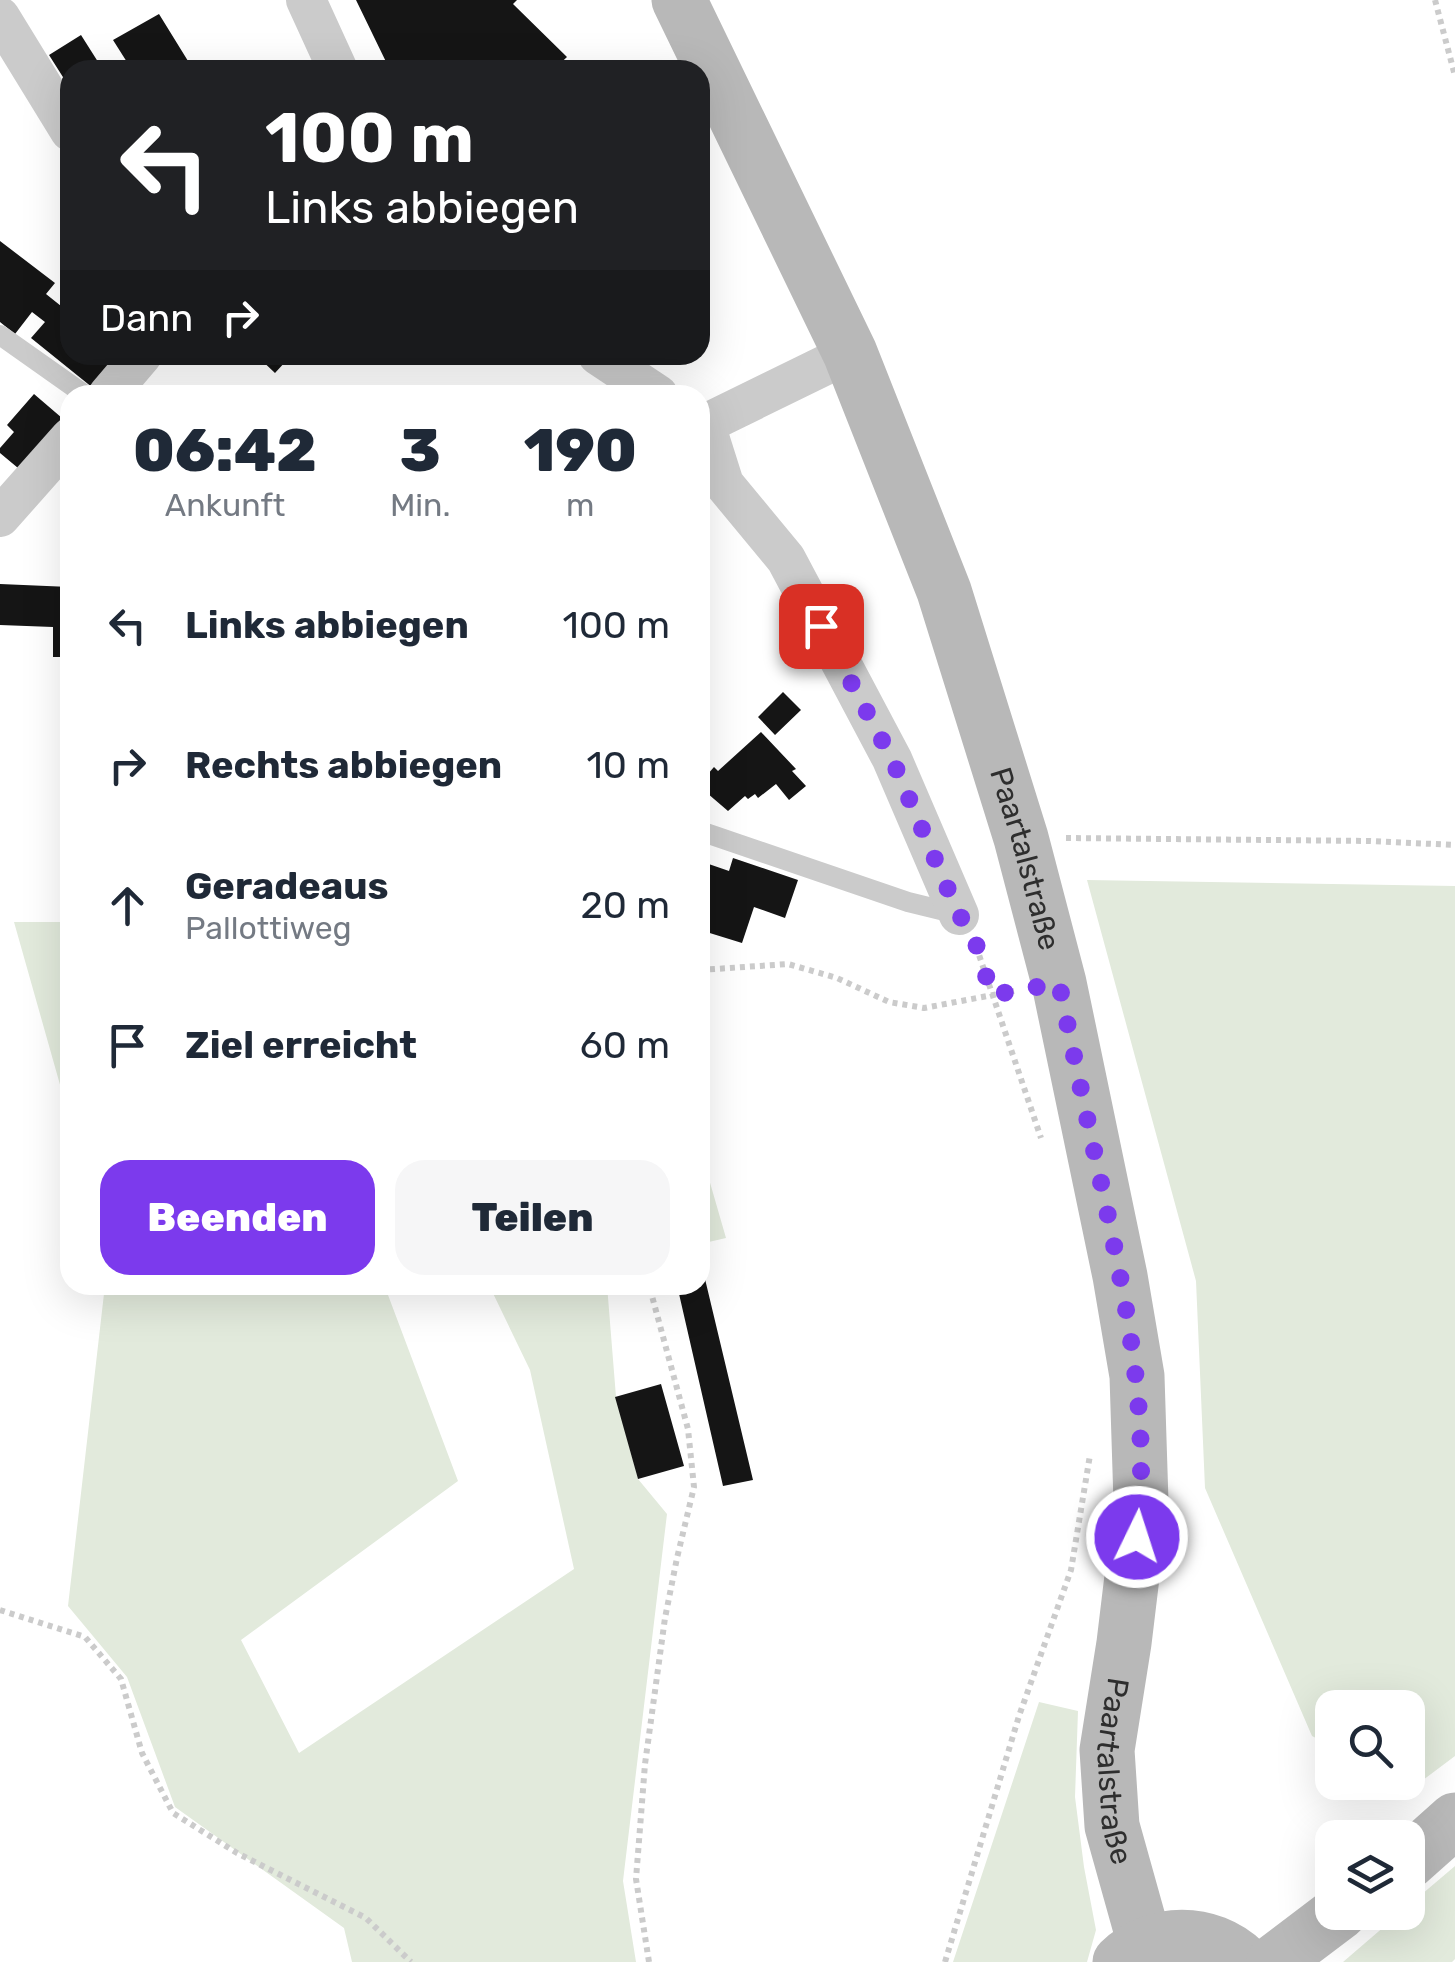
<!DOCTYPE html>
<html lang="de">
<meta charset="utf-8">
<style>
:root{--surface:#fff;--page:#f6f6f7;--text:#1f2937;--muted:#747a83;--accent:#7c3aed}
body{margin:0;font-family:Rubik,sans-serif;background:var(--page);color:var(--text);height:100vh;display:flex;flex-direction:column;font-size:38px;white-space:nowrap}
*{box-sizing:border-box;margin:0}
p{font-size:32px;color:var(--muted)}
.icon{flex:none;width:55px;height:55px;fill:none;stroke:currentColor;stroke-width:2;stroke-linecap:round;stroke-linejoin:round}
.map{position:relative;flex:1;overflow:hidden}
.sheet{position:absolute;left:60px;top:385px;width:650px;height:910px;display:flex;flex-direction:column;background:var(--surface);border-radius:30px;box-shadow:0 10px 40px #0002}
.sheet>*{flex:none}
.hud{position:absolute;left:60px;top:60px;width:650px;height:305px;border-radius:30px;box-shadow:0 10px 40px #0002;background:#202124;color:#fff;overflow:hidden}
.controls{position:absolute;left:1315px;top:1690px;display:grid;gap:20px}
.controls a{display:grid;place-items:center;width:110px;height:110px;border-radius:20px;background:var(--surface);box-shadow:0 10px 40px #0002;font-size:50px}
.pin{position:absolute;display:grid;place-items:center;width:85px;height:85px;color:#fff;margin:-42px;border-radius:20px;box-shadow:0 5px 15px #0006}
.me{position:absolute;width:110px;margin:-55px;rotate:4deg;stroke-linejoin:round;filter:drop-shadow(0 0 8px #0008)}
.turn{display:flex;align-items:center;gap:35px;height:210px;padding:0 40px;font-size:45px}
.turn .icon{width:130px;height:130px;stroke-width:2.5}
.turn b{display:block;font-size:70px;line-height:85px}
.then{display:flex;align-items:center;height:95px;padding:0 40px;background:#0003;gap:20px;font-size:38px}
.eta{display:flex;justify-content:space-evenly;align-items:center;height:170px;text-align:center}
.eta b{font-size:60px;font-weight:800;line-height:70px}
.button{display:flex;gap:20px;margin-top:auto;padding:20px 40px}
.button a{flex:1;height:115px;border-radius:30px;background:var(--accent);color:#fff;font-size:40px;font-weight:800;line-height:115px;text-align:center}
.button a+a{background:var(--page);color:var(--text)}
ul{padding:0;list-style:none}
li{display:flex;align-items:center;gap:30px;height:140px;padding:0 40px}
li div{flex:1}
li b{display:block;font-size:38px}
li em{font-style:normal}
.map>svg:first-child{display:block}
.green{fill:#e2eadc}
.building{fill:#151515}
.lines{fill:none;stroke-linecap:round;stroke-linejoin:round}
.path{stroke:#cbcbcb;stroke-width:6;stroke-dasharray:5 5;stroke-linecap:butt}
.service{stroke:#cbcbcb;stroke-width:20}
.minor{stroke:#cbcbcb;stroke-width:40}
.secondary{stroke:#b8b8b8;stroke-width:55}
.route{stroke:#7c3aed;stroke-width:18;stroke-dasharray:0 32.4}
.labels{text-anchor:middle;stroke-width:10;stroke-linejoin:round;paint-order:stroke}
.street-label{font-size:30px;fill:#2e2e2e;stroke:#fff}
</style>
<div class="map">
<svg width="1455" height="1962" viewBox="0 0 1455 1962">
<rect width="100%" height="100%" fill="#fff"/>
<path class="green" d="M1087,880L1455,886V1756L1415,1786L1407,1782L1408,1708H1332V1746L1312,1736L1205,1488L1196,1281Z
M14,922H70V1120Z
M700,1148L726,1238L700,1244Z
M105,1285H372L388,1295L458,1481L241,1640L299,1753L574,1569L530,1370L489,1285H607L616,1397L638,1479L667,1514L623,1881L636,1962H352L344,1928L175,1807L127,1677L68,1606Z
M1039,1702L1078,1711L1075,1797L1084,1867L1096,1930L1087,1962H953Z
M1455,1866V1959L1452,1962H1343L1400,1913L1408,1912V1906Z"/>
<path class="building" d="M356,0H517L513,4L567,57L553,70H390Z
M159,14L188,61L172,70H132L113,40Z
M81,35L100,65L91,70H70V83L68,85L49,55Z
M0,241L55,283L46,294L61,306L70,295V355H121L93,388L31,338L45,322L32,312L15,334L0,322Z
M256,355H280L286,361L275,373Z
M34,394L62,418L18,468L0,453V448L14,432L7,425Z
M0,584L70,587V661L66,657H53V627L0,625Z
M783,692L801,710L775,735L758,717Z
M761,732L796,769L792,771L806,786L789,800L776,784L758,798L755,794L748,799L745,796L728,811L700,787V783L714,767L718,771Z
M733,858L798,880L785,918L754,907L742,943L700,930V861L729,871Z
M700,1258L753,1480L723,1486L677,1285H700Z
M661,1384L684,1466L638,1479L615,1397Z"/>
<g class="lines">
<path class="path" d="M1435,0L1455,76
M1066,838L1370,841L1455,845
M976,946L1041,1138
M700,970L788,964L837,978L889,1002L924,1008L1014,991
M0,1610L85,1637L121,1679L142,1753L173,1813L237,1853L366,1918L411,1962
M649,1962L636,1879L645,1764L665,1618L677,1558L694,1487L688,1429L649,1285
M945,1962L1019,1716L1071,1570L1090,1455"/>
<path class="service" d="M0,335L85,395
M700,831L908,902L957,914"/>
<path class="minor" d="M306,0L338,70
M0,17L70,131
M598,355L658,395
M108,395L142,355
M700,421L705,424L724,484L786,559L892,759L959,915
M705,424L850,353
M0,517L70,438"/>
<g class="secondary">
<path id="s1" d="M679,0L850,353L944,591L1021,838L1059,983L1120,1276L1137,1376L1141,1502L1124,1643L1107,1750L1112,1826L1145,1944"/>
<path d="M1408,1862L1455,1820"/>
<path d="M1120,1962C1154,1929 1210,1929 1244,1962"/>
<path d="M1274,1962L1340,1912"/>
</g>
</g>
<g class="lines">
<path class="route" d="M821,626L892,759L959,915L972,931L992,995L1059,983C1073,1051 1087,1119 1102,1187C1126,1302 1151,1419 1137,1537"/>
</g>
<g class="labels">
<g class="street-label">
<text dy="10" stroke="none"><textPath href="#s1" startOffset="928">Paartalstraße</textPath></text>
<text dy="10" stroke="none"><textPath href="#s1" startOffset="1855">Paartalstraße</textPath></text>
</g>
</g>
</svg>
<div class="controls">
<a><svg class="icon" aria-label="search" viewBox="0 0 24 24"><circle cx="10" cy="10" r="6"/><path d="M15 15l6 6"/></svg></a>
<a><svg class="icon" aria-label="layers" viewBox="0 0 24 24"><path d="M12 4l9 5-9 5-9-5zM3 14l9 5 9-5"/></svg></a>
</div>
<div class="pin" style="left:821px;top:626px;background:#d93025"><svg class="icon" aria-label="arrive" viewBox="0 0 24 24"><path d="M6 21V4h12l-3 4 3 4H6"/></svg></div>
<svg class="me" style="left:1137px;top:1537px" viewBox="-20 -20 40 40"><circle r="17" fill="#7c3aed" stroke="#fff" stroke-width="3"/><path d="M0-11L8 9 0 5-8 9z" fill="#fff"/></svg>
<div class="hud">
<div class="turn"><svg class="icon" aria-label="left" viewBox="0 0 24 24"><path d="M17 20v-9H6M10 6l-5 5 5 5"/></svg><div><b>100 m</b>Links abbiegen</div></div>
<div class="then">Dann<svg class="icon" aria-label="right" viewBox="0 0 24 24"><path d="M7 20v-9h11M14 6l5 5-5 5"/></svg></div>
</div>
<section class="sheet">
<div class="eta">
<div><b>06:42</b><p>Ankunft</p></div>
<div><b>3</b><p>Min.</p></div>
<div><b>190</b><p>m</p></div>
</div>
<ul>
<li><svg class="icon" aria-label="left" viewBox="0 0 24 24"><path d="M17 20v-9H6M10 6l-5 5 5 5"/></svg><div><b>Links abbiegen</b></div><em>100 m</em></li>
<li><svg class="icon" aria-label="right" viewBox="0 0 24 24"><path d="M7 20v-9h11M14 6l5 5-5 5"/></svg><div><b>Rechts abbiegen</b></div><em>10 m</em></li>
<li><svg class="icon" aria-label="ahead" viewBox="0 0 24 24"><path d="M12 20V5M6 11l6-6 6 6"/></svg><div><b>Geradeaus</b><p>Pallottiweg</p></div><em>20 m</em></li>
<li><svg class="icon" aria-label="arrive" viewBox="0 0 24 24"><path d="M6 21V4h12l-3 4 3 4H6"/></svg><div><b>Ziel erreicht</b></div><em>60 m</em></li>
</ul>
<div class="button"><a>Beenden</a><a>Teilen</a></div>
</section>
</div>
